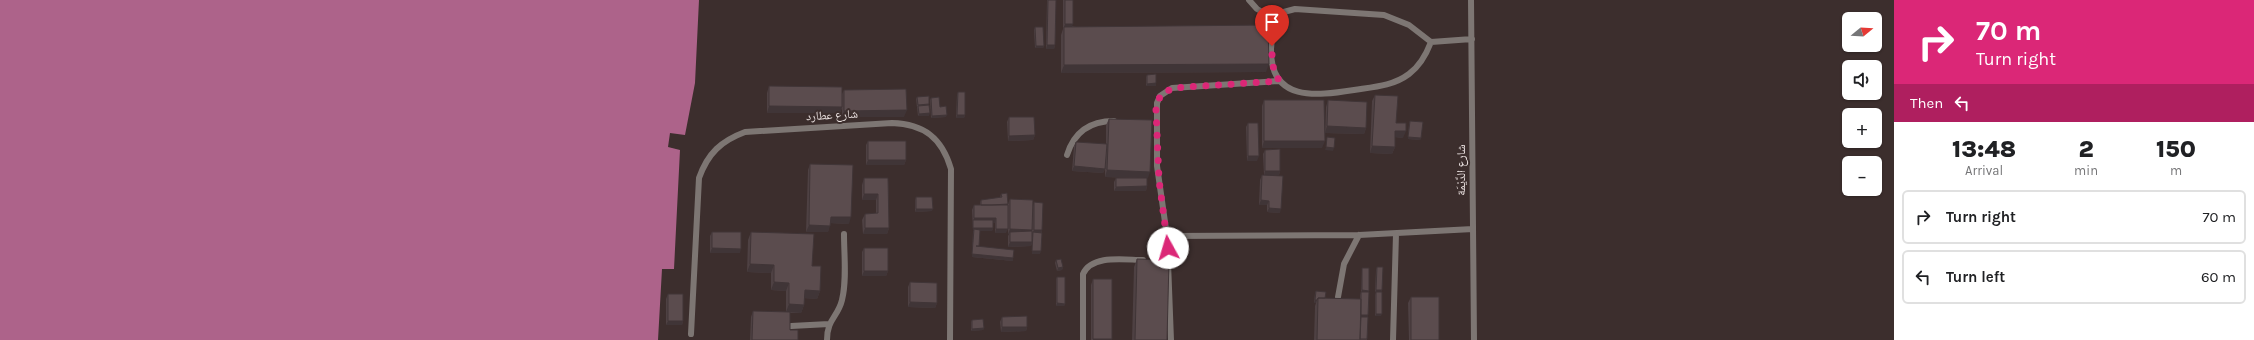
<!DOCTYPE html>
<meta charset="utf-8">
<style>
:root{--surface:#fff;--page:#f6f6f6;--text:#202124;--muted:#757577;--line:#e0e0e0}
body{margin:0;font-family:Karla,"Noto Naskh Arabic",sans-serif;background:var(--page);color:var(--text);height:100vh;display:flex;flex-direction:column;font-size:15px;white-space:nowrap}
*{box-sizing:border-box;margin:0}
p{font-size:13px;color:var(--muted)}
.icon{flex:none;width:22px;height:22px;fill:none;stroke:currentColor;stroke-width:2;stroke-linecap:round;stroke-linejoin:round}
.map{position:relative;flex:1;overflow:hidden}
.side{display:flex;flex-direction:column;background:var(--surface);width:360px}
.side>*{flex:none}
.hud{background:#db2777;color:#fff;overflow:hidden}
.needle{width:26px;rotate:72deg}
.tools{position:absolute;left:1842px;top:12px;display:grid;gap:8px}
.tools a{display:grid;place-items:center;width:40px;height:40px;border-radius:6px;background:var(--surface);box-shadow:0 1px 3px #0004;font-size:20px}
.pin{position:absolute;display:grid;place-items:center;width:34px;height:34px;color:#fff;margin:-41px -17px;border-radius:50% 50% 50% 0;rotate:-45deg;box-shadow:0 0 4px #0007}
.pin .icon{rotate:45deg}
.me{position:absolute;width:44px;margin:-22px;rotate:354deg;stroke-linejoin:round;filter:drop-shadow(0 0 3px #0008)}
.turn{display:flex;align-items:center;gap:14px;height:84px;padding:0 16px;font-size:18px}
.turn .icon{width:52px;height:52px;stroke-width:2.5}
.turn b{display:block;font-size:28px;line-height:34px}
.then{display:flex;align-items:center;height:38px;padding:0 16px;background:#0003;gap:8px;font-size:15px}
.eta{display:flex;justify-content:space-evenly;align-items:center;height:68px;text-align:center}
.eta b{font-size:24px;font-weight:800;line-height:28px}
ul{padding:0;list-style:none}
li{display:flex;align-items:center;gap:12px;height:54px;margin:0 8px 6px;padding:0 8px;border:2px solid var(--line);border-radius:6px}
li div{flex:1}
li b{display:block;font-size:15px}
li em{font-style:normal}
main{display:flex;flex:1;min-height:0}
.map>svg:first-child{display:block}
.water{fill:#ad638a}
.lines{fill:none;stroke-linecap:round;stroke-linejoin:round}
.service{stroke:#7d7673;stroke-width:6}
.wall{fill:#4e4143}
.shaded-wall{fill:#403537}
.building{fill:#5b4c4e;stroke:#403537}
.route{stroke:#db2777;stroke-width:7;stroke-dasharray:0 12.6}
.labels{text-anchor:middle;stroke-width:4;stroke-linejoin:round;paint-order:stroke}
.street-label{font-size:12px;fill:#ece3e2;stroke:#3c2e2d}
</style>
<main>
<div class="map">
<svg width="1894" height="340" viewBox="0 0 1894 340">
<rect width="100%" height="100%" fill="#3c2e2d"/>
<path class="water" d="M0,0H699L695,83L685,135L670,133L668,147L680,150L674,269H662L658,340H0Z"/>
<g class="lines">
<path class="service" d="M1249,0L1257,9L1275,19
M1471,0L1474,340
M1431,42C1426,55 1420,66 1409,74C1393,86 1374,87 1354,90C1316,96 1270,102 1271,49C1272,39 1272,29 1275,19L1280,13L1295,9L1384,15L1409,25L1431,42L1472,39
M1067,155C1074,132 1090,121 1114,121
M1167,236L1359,235L1473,229
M1338,297L1344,264L1359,235
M791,326L829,324
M691,334L699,178C708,153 721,141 745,132L892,123C924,124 942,138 951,169L950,340
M827,340C827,319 838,317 842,300C847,280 844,255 844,234
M1083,340V274C1092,254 1125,260 1143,260
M1171,340L1167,236L1157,166V103L1160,96L1172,88L1279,81
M1393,340L1396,234"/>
</g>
<path class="wall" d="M1047,0H1056L1055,45L1054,49H1046Z
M1063,0H1073L1072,26L1266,72L1061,73V35L1063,29Z
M1035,27L1044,46L1043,48H1035L1034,30Z
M1147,75L1156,86H1146V77Z
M769,86L842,94L844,90L904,117H842V108L840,113H767V93Z
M958,92L965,115L964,118H956L957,95Z
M1375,95L1396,123L1403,138L1395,137V147L1392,154L1370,153L1372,101Z
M917,97L929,105V116H918L916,99Z
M931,98L940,107L946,117L931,118L930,100Z
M1264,100L1322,148H1262V106Z
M1328,100L1366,128L1364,134L1325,133L1326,107Z
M1009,117L1035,135L1033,140L1008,141L1007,122Z
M1109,119L1148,178H1147V186L1146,191H1114V182L1116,178H1134L1105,177V166V169L1103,173L1072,171L1074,146L1076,142L1106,144V125Z
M1410,121L1421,138L1420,140L1408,139L1409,124Z
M1248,123L1257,161H1247L1246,127Z
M868,141L906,160L904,165H866V145Z
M1265,150L1280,171L1279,175L1271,176L1280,213L1267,212V205H1259L1260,180L1262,175H1264L1263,154Z
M810,164L849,224L830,223L828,232H806L808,170Z
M864,178H888L889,228L887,234H863L862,220L865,214L876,213V200H862V185Z
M1001,194L1008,204L1007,205L1006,233H995V223H993V228L992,231H980L979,246L1013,258V261L972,257L973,231L972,210L974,205H980V202L981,200L1000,198Z
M916,197L932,211L915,212V200Z
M1010,199L1033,206L1034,202L1042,233L1040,254H1032V243L1031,246L1008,247V236L1009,234H1008V204Z
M712,232L740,253H710V236Z
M751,232L812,266L820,291L817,299L804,298V305L801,313H790V330L798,340H750L751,317L753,311L786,312V291L771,290V273L747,272L748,240Z
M864,248L888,271L886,276H862V252Z
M1137,259L1167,340H1132L1134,267Z
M1056,260L1063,267L1062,270L1057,271L1055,263Z
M1377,267L1382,290L1381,292H1375L1376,270Z
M1362,268L1369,291V292L1367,340H1314L1315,306L1316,303H1314L1315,293L1316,291L1325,298L1360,299V295L1361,292L1362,270Z
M1057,277L1065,304L1064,306H1056V279Z
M1093,279L1112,340H1091V285Z
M910,282L937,303L935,308L908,307V287Z
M1376,292L1381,316H1375V295Z
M668,294L683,321L682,325H666V299Z
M1411,297L1439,340H1409L1408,303Z
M1002,317L1027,327L1026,331L1001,332L1000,322Z
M972,320L984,328L983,330L971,331V322Z"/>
<path class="shaded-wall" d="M1065,24H1073L1071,29L1064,27Z
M1047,45H1055L1054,49H1046Z
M1036,46H1044L1043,48H1035Z
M1269,64L1266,72L1061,73L1064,65Z
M1156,83V86H1146L1147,84Z
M769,106L842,107L840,113H767Z
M907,110L904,117H842L844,111Z
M930,113L929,116H918L919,114Z
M947,115L946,117L931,118L932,116Z
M957,115H965L964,118H956Z
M1327,126L1366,128L1364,134L1325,133Z
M1395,131H1406L1403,138L1393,137Z
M1035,135L1033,140L1008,141L1009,136Z
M1408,137L1421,138L1420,140L1408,139Z
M1264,141H1325L1322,148H1262Z
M1372,146L1395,147L1392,154L1370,153Z
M1326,147L1334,148L1333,151L1325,150Z
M1248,156H1259L1257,161H1247Z
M868,160H906L904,165H866Z
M1074,166L1105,169L1103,173L1072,171Z
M1107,170L1150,172L1148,178L1105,177Z
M1265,171H1280L1279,175L1264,176Z
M1147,186L1146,191H1114L1116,187Z
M864,194H878L876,200H862Z
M1261,200L1269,201L1267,205H1259Z
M1008,204L1007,206L982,207Z
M1269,208L1281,209L1280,213L1267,212Z
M916,209H933L932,211L915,212Z
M831,217H851L849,224L828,223Z
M974,218H996L995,223H973Z
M809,225L830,226L828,232H806Z
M865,228H889L887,234H863Z
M973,228H993L992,231H973Z
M996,229H1008L1006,233H995Z
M1010,229L1032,230L1031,234L1010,232L1009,234H1008Z
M1034,230H1042L1041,235L1033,232Z
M1010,242H1032L1031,246L1008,247Z
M712,248L741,249L740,253H710Z
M1032,251H1041L1040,254H1032Z
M972,254L1013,258V261L972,257Z
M750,264L774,265L771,273L747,272Z
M1063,267L1062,270L1057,271L1058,268Z
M864,271H888L886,276H862Z
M774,282L789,283L786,291L771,290Z
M805,290L820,291L817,299L802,298Z
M1362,290L1369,291L1368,293H1361Z
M1376,290H1382L1381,292H1375Z
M1315,300H1317L1316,303H1314Z
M910,302L937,303L935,308L908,307Z
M1057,303L1065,304L1064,306H1056Z
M789,304L804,305L801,313L786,312Z
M1376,314H1382L1381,316H1375Z
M1361,315H1368V317H1360Z
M668,321H683L682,325H666Z
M1002,327H1027L1026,331L1001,332Z
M984,328L983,330L971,331L972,329Z
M1093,339H1112V340H1093Z"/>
<path class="building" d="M1048,0H1056L1055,45H1047Z
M1065,0H1073V24H1065Z
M1268,25L1269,64L1064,65V27Z
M1035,27H1043L1044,46H1036Z
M1156,74V83L1147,84V75Z
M769,86L842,87V107L769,106Z
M906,89L907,110L844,111V90Z
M958,92H965V115H957Z
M1375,95L1398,96L1396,123H1406V131H1395V147L1372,146Z
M929,96V104L918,105L917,97Z
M939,97L940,107L946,106L947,115L932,116L931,98Z
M1264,100H1324L1325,141H1264Z
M1328,100L1367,102L1366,128L1327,126Z
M929,105L930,113L919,114L918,106Z
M1009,117H1034L1035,135L1009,136Z
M1109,119L1152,120L1150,172L1107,170Z
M1410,121L1423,122L1421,138L1408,137Z
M1248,123H1258L1259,156H1248Z
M1327,137L1335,138L1334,148L1326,147Z
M868,141H906V160H868Z
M1076,142L1107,144L1105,169L1074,166Z
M1280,149V171H1265V150Z
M810,164L853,165L851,217H831L830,226L809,225Z
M1262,175L1283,176L1281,209L1269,208V201L1261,200Z
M864,178H888L889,228H865V214L878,213V194H864Z
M1116,178H1147V186L1116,187Z
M1007,193L1008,204L992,205H981V200L1002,197L1001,194Z
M916,197H932L933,209H916Z
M1010,199L1033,200L1032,230L1010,229Z
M1034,202L1043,203L1042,230H1034Z
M974,205H1008V229H996V218H974Z
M973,220H993V228H973Z
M974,229L980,230L979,246H976L1014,250L1013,258L972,254Z
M1032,231V242H1010V232Z
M712,232H741V249L712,248Z
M751,232L814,234L812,266H821L820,291L805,290L804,305L789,304V283L774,282V265L750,264Z
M1033,232L1042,233L1041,251H1032Z
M864,248H888V271H864Z
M1061,259L1063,267L1058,268L1056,260Z
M1137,259L1169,260L1167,340H1135Z
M1377,267H1383L1382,290H1376Z
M1362,268H1369V291L1362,290Z
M1057,277H1065V304L1057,303Z
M1093,279H1112V339H1093Z
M910,282L937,283V303L910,302Z
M1316,291L1326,292L1325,298H1318L1317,300H1315Z
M1361,292H1369L1368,315H1361Z
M1376,292H1382V314H1376Z
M668,294H683V321H668Z
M1411,297H1439V340H1411Z
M1318,298L1361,299L1360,340H1317Z
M753,311L790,312V330H798V340H752Z
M1027,316V327H1002V317Z
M1361,317H1368L1367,339H1360Z
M983,319L984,328L972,329V320Z"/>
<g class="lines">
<path class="route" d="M1168,248L1159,180L1156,110L1160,96L1172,88L1279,81L1272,64V46"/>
</g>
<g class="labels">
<g class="street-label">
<text transform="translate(832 115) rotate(-3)" y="4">شارع عطارد</text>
<text transform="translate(1461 170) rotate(-90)" y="4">شارع الدِّيْمَة</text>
</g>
</g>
</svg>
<div class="tools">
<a><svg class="needle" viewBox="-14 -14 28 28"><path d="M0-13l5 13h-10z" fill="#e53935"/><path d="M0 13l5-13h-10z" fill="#757577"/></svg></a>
<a><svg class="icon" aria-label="sound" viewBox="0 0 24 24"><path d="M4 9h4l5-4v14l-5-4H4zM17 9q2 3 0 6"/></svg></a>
<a>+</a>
<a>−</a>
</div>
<div class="pin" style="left:1272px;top:46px;background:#d93025"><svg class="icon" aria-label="arrive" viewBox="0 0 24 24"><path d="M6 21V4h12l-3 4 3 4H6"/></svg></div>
<svg class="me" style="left:1168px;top:248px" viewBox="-20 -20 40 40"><circle r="19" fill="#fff"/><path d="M0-13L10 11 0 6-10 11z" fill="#db2777"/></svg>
</div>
<section class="side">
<div class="hud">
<div class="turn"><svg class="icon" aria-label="right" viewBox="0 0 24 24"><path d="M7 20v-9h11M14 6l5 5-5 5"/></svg><div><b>70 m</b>Turn right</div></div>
<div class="then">Then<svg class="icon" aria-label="left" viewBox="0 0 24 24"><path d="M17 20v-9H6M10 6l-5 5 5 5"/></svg></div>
</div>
<div class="eta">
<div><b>13:48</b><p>Arrival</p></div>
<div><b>2</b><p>min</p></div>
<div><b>150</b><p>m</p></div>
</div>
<ul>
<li><svg class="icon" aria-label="right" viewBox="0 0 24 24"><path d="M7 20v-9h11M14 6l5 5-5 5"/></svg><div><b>Turn right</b></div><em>70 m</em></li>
<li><svg class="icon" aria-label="left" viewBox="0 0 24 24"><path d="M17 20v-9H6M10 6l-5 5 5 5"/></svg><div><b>Turn left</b></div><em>60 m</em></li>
</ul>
</section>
</main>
